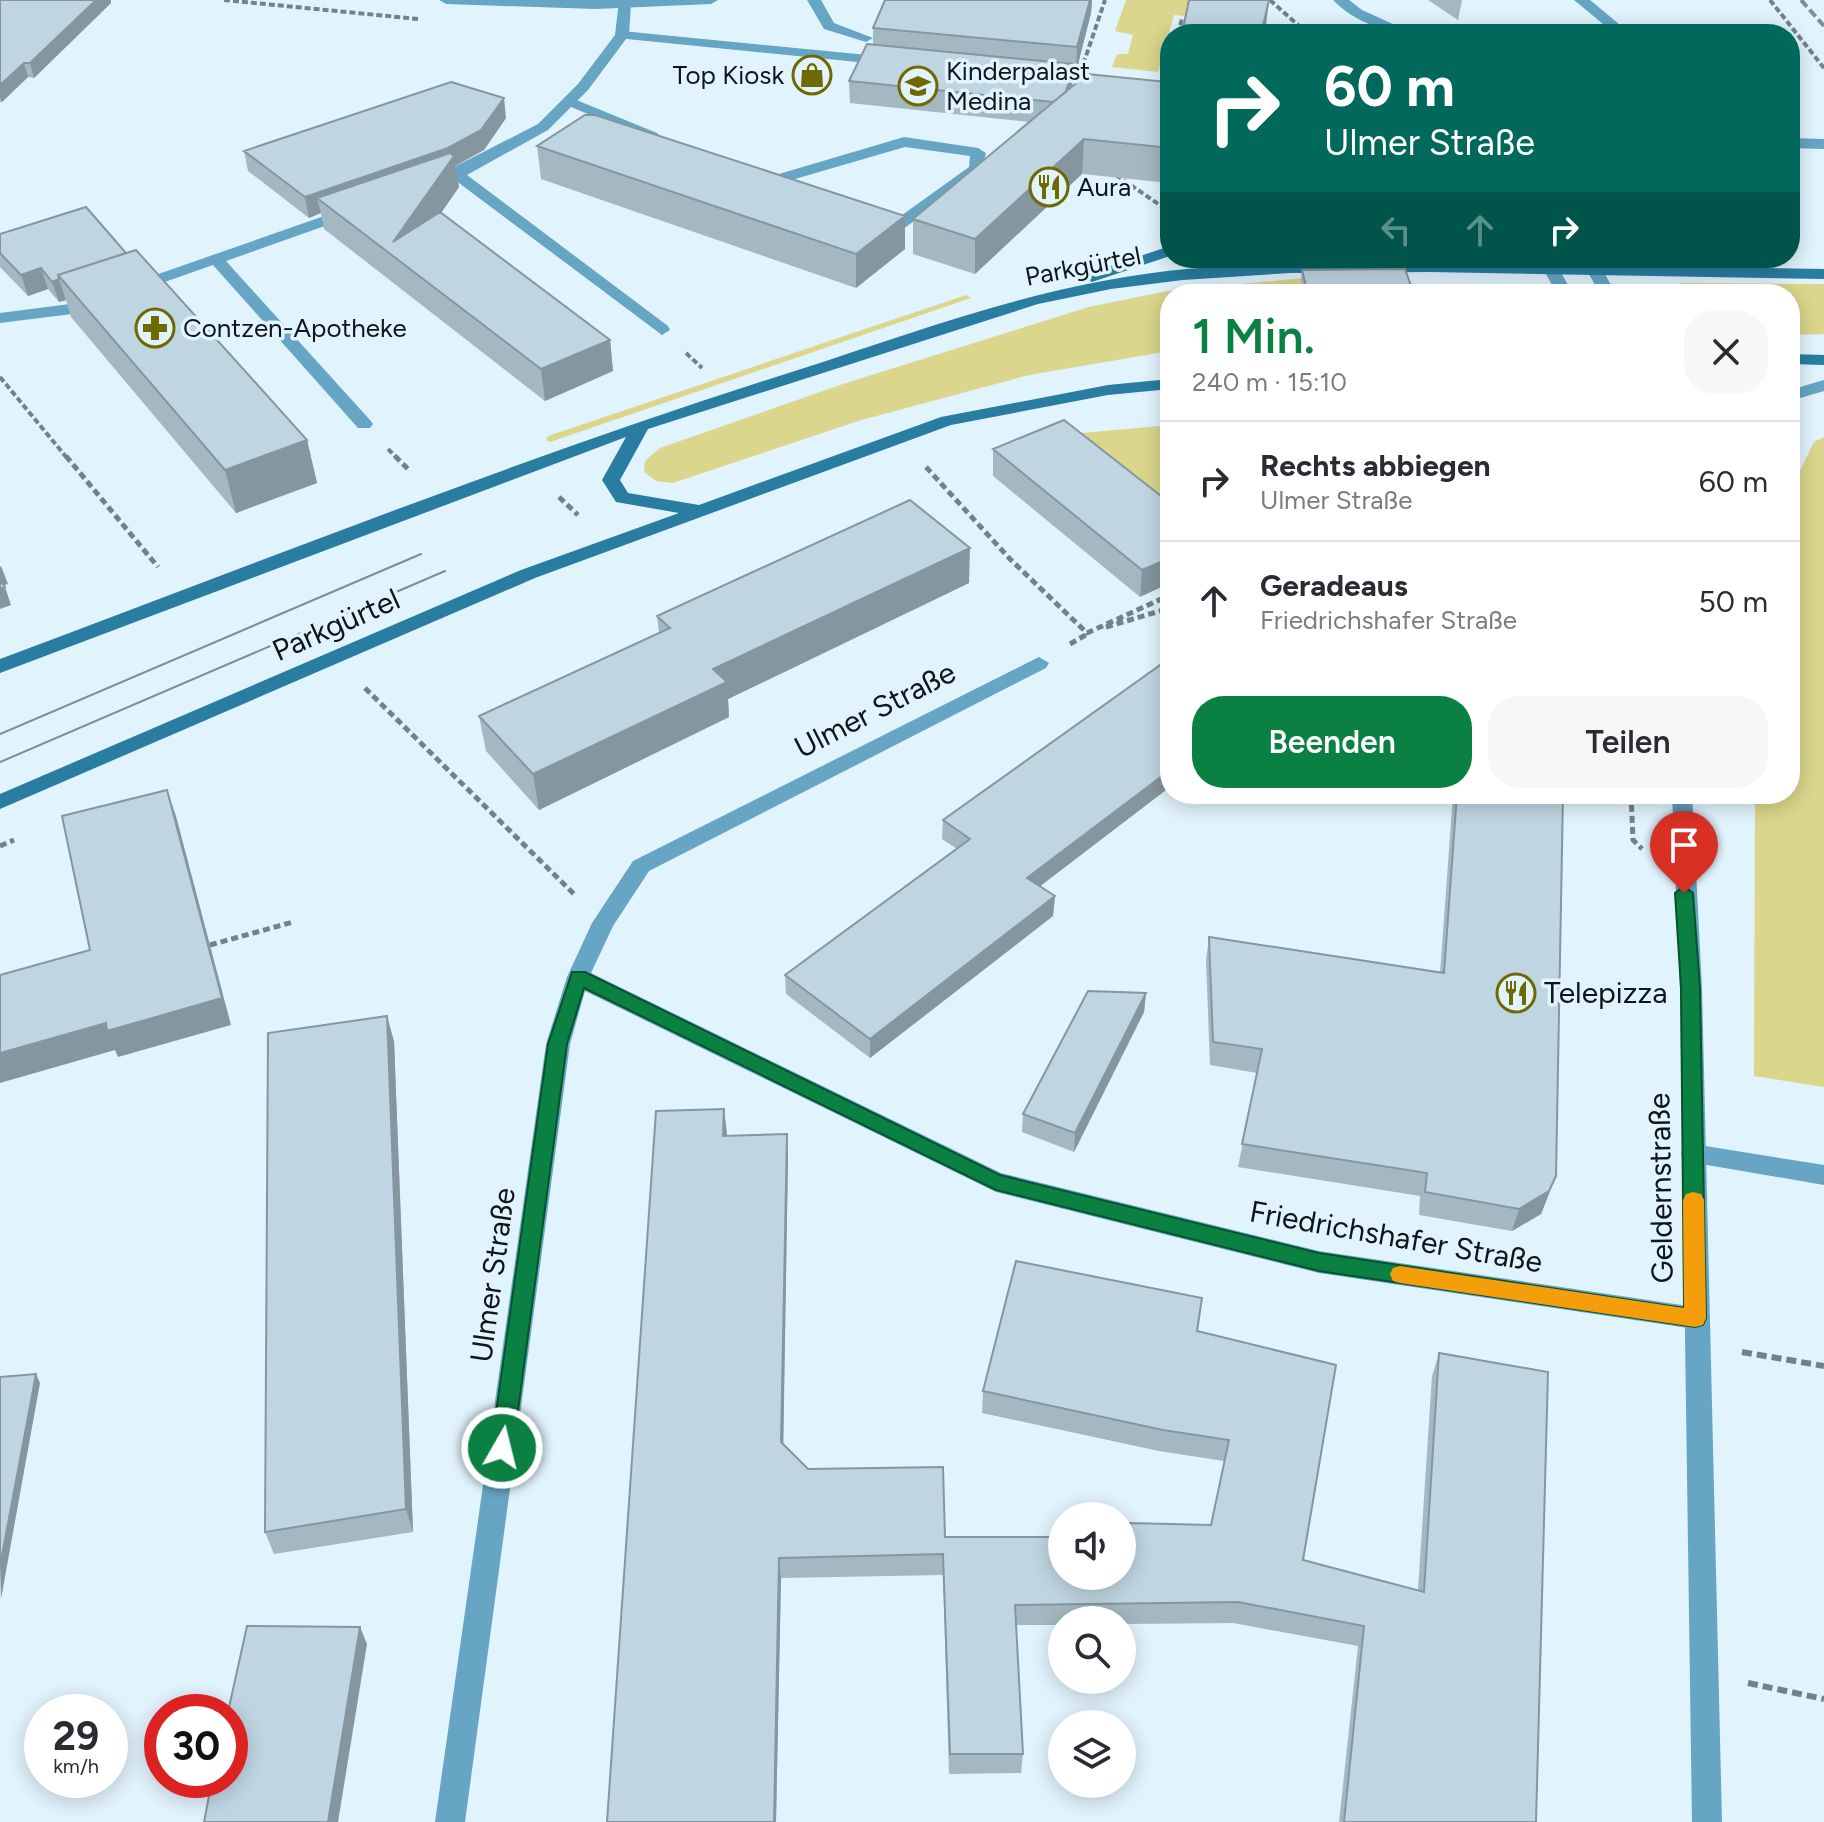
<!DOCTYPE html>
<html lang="de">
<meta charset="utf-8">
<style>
:root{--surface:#fff;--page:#f7f7f7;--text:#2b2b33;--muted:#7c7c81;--line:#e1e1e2;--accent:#0b8043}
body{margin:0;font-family:Figtree,sans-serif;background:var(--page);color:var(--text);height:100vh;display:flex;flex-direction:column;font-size:30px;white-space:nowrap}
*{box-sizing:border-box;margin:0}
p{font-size:26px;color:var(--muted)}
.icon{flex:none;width:44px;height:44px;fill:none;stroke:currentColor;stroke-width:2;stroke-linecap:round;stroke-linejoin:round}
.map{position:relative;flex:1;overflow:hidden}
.side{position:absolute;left:1160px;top:284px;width:640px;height:520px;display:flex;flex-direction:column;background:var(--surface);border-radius:32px;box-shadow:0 4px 20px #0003}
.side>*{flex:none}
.guide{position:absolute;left:1160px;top:24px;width:640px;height:244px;border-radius:32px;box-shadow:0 4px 20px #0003;background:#00695c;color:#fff;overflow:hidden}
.fabs{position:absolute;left:1048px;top:1502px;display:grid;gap:16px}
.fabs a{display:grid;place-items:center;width:88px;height:88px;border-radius:50%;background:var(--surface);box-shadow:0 4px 20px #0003;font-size:40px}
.speed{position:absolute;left:24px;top:1694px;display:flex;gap:16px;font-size:40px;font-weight:700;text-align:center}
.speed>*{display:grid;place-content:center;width:104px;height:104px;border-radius:50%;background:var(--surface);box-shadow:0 4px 20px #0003;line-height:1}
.speed small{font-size:20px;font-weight:400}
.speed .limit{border:12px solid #d22;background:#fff;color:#111}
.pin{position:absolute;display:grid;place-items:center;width:68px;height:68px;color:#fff;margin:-82px -34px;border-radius:50% 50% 50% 0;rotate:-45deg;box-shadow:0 0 8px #0007}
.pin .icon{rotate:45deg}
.me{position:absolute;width:88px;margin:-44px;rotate:8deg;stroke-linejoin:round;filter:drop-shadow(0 0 6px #0008)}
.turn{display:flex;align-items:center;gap:28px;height:168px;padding:0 32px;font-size:36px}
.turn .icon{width:104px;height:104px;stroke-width:2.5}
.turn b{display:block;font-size:56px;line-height:68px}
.lanes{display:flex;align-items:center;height:76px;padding:0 32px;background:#0003;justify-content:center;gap:40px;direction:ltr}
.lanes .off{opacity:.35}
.round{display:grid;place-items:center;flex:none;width:84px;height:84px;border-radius:32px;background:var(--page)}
.summary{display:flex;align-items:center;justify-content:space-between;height:136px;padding:0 32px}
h1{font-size:48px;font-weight:600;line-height:60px;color:var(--accent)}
.button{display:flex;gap:16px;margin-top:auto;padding:16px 32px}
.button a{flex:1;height:92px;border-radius:32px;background:var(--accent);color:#fff;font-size:32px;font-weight:600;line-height:92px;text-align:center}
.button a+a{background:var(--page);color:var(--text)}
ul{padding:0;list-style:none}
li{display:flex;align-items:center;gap:24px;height:120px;padding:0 32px;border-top:2px solid var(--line)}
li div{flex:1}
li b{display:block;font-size:30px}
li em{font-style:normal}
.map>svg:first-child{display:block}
.green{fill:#dad68c}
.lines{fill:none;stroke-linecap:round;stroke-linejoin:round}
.path-far2{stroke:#748188;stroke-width:4;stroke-dasharray:6 3;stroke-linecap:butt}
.path-far1{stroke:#748188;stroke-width:5;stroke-dasharray:7 4;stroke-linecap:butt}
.path{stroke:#748188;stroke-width:6;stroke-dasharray:10 5;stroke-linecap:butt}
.service{fill:#66a5c4;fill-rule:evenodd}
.pedestrian{fill:#66a5c4;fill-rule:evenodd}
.minor{fill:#66a5c4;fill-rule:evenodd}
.tertiary{fill:#66a5c4;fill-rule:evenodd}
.secondary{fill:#297da1;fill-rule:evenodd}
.tram{stroke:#7e8c93;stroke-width:2}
.rail{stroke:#7e8c93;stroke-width:4;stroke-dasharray:9 4;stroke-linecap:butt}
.wall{fill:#a4b8c2}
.shaded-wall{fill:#86969e}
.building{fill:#bfd6e2;stroke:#86969e;stroke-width:2}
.route{fill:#0b8043;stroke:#07532c;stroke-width:2}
.slow{fill:#f59e0b}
.labels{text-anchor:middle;stroke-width:7;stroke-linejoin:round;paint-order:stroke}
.far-poi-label{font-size:26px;fill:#0e161a;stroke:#e1f3fd;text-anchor:start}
.far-street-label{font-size:26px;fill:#0e161a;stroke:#e1f3fd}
.street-label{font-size:30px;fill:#0e161a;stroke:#e1f3fd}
.poi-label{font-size:30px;fill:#0e161a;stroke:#e1f3fd;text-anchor:start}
</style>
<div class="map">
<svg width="1824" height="1822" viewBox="0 0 1824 1822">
<rect width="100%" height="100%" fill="#e1f3fd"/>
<path class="green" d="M1126,0H1249L1265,23L1174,15L1158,72L1112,67L1117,54H1128L1133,35L1115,31Z
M1304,278L1301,280L1304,294H1170V351L1029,375L858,421L673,483L656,481L644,472L645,461L660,448L846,383L1089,307L1167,291Z
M1680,283L1824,284V334L1790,335V294H1686Z
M966,295L971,298L550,442L546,440L548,436Z
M1170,425V517L1082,433Z
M1824,437V1087L1754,1076L1755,794H1790V491L1814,442Z"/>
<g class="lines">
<path class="path-far2" d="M224,0L418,19
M1270,0L1308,34
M1770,0L1824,68
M1261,27L1304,31
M1178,34L1182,19L1192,20
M1073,61L1084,62L1105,0
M1164,86L1170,64
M1116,175L1170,212
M686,353L702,368
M0,377L67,458
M388,449L397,458"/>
<path class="path-far1" d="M66,456L158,567
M395,456L409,470
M926,467L1010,559L1087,633L1170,595
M559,497L578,515
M1106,627L1170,608
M1070,644L1089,633
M365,688L574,894
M1631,794L1633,840L1642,849
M0,846L14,840
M210,945L293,922"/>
<path class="path" d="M1742,1352L1824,1366
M1748,1683L1824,1699"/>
<path class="service" d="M807,0H821L834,23L873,38L866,42L824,29Z
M1574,0H1590L1631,34H1615Z
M569,97L657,133L660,136L657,139H647L564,104L562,101Z
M904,137L978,148L986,153L981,172L899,232H887L870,224L878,219L891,223L969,167L970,156L905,147L764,188L756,183L759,180Z
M1790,138L1824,139V149L1790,148Z
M1824,380V391L1790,401V390Z
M1693,1144L1824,1165V1185L1684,1161L1681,1154L1684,1147Z"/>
<path class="pedestrian" d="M622,31L888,57L895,61L888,65L617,38L615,35Z"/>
<path class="minor" d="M619,1L631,4L629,35L588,90L548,130L467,175L668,326L670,330L662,335L455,180L431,188L423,183L538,124L578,84L615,35Z
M350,207L358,212L356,215L226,261L370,420L373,424L370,428H358L213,265L139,291H127L125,288L127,285Z
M97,296L105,301L103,304L72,314L0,323V313L70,304Z
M1039,657L1049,663L1046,668L649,871L613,926L591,973L1001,1173L1319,1251L1695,1307L1704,1310L1708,1318L1704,1326L1695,1329L1319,1273L996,1192L585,991L570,1044L465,1822H435L546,1044L567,977L592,923L633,861Z"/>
<path class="tertiary" d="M439,0H718L711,4L595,9L446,4Z
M1333,0H1349L1362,10L1415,34C1387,34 1353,21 1333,0Z
M1537,258H1553L1573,294H1557Z
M1580,258H1596L1616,294H1600Z
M1672,794H1692L1702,988L1722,1822H1692L1680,988Z"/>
<path class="secondary" d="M1170,246V256L1092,282L1084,277L1086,274Z
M1430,262L1824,269V279L1430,272L1290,273L1183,280L1111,289L1038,304L648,429L620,480L628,493L699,505L941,417L1108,385L1170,379V389L1108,395L951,425L535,578L0,809V794L521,570L679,513L616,502L602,480L626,437L0,673V659C265,560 528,455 798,370C900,337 1002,299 1108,280C1213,260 1323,263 1430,262Z
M1790,354L1824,355V365L1790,364Z"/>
<path class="tram" d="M0,734L421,554
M0,762L445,571"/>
<path class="rail" d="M1801,0L1824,26"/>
</g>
<path class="wall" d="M0,0H111V3L34,78L28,77L2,102H0Z
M885,0H1092L1091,13L1076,72H1073L1072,87L1167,82L1170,74V183L1082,174L975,274L913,254V219L1029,122L850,103L849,81L873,44V28Z
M1428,0H1462L1458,20Z
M506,118L484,150L455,166L459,187L441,213L610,340L613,371L545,401L324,229L321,213L309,218L248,171L244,151Z
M537,146L905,216V249L856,288L541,179Z
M0,234L126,253L307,440L317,483L236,513L71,317L66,300L59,302L48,289L28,296L0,267Z
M1302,270L1414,294H1304L1301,280Z
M993,449L1170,503L1140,597L993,476Z
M969,583L728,699L729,717L539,810L486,751L479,716L659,633L657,616Z
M1453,794H1563L1556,1176L1541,1214L1512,1231L1419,1215L1420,1196L1238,1167L1257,1073L1210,1065L1206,961L1209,937L1440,973Z
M943,820L1055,896L1053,916L870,1058L786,994L785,975L957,849L942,839Z
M1146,993L1144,1012L1074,1152L1022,1132L1023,1114Z
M394,1041L413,1532L274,1554L265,1532Z
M787,1134L788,1157L783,1444L808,1469L945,1537L1127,1538L1129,1523L1211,1525L1224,1461L1159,1451L982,1413L983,1391L1197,1331L1303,1560L1418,1590L1432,1376L1439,1353L1536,1822H1339L1358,1646L1233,1623L1122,1624V1620H1062V1625H1016L1023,1754L1021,1773L949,1774L943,1575L781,1578L776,1822H607Z"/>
<path class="shaded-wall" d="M96,0H111V3L34,78L30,63Z
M1090,0H1092L1091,13L1076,72L1077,47Z
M1269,0L1265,34H1261Z
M24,63L28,77L2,102L0,97V85Z
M1073,64L1072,86L1063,103Z
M504,98L506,118L484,150L455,166L459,187L405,265L317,198L321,213L309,218L305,197Z
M1084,139L1082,174L975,274V239Z
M905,216V249L856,288V254Z
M41,268L48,289L28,296L21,275Z
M59,279L66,300L59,302L52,282Z
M610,340L613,371L545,401L541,369Z
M307,440L317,483L236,513L225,470Z
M970,548L969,583L728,699L729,717L539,810L533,774L713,669Z
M1170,558V583L1140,597L1142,570Z
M1,566L8,584L0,587V567Z
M5,587L11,605L0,609V589Z
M1170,770V787L1026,897L1027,878Z
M167,790L176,816L231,1025L118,1057L115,1050L0,1083V1053L106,1023Z
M1055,896L1053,916L870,1058V1039Z
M1146,993L1144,1012L1074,1152L1075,1133Z
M387,1016L394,1041L413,1532L406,1509Z
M724,1109L727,1133L726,1159L723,1136Z
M787,1134L788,1157L783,1464L781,1442Z
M1556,1176L1541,1214L1512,1231L1519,1209Z
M36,1374L40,1383L1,1599L0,1566Z
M779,1558L781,1578L776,1822H774Z
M360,1627L367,1644L338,1822H328Z"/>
<path class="building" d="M0,0H96L30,63H24L0,85Z
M885,0H1090L1077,47L873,28Z
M1189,0H1269L1261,34H1182Z
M867,44L1073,64L1066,92L1053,102L849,81Z
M1087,74L1167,82L1170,74V148L1084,139L975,239L913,219Z
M451,82L504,98L481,130L448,148L305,197L244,151Z
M585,115H595L905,216L856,254L537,146Z
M450,153L454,156L393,242L440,212L610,340L541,369L317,198Z
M86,207L126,253L58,275L59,279L52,282L41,268L21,275L0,253V234Z
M136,250L307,440L225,470L58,275Z
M1405,269L1414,294H1308L1302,270Z
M1064,420L1170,503V558L1142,570L993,449Z
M910,500L970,548L713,669L727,682L533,774L479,716L670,628L657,616Z
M0,580L5,587L0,589Z
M1170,658V770L1027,878L1055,896L870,1039L785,975L970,839L943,820Z
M167,790L222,998L107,1031L106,1023L0,1053V975L90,950L62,816Z
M1457,794H1563L1556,1176L1549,1191L1519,1209L1425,1192L1427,1173L1242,1144L1262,1049L1213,1042L1209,937L1444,973Z
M1088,991L1146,993L1075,1133L1023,1114Z
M387,1016L406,1509L265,1532L268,1033Z
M724,1109L723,1136L787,1134L781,1442L808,1469L943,1467L945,1537H1062V1576H1122V1538H1132L1129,1523L1211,1525L1229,1440L1163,1430L983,1391L1016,1261L1202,1298L1197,1331L1336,1365L1303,1560L1424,1592L1439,1353L1548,1372L1536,1822H1344L1364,1626L1238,1602L1015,1605L1023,1754H950L943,1554L779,1558L774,1822H607L656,1111Z
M36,1374L0,1566V1377Z
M247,1626L360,1627L328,1822H204L212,1780H230V1712H228Z"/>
<path class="route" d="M1684,886L1693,893L1700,988L1706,1318L1703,1325L1695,1327L1319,1271L996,1190L584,988L567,1044L513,1448L510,1455L502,1458L494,1455L491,1448L548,1044L572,972H585L1000,1175L1319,1253L1684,1308L1681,988L1675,893Z"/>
<path class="slow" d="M1693,1192L1701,1194L1704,1200L1706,1318L1703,1325L1695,1327L1400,1283L1393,1281L1390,1274L1393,1268L1400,1266L1684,1308L1683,1200L1686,1194Z"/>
<defs>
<symbol id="shop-ring" viewBox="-11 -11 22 22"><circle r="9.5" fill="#e1f3fd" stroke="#6e6901" stroke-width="1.5"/><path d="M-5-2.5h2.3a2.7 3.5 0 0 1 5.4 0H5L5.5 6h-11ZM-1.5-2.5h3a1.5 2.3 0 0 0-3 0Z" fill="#6e6901"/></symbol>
<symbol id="school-ring" viewBox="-11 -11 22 22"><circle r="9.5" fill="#e1f3fd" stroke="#6e6901" stroke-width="1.5"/><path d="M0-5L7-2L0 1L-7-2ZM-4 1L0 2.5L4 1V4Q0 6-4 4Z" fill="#6e6901"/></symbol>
<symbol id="restaurant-ring" viewBox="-11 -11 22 22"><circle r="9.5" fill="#e1f3fd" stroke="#6e6901" stroke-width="1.5"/><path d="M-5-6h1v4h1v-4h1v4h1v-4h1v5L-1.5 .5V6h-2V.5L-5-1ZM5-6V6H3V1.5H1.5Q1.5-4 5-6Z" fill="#6e6901"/></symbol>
<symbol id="pharmacy-ring" viewBox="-11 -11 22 22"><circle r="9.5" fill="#e1f3fd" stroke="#6e6901" stroke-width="1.5"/><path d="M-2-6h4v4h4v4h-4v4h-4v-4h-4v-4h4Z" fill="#6e6901"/></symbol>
</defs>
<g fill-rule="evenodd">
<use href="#shop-ring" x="790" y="53" width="44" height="44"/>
<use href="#school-ring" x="896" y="64" width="44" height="44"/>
<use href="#restaurant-ring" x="1027" y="165" width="44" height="44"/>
<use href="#pharmacy-ring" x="133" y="306" width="44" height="44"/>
<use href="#restaurant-ring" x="1494" y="971" width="44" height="44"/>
</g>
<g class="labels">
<g class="far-poi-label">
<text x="946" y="80">Kinderpalast<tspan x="946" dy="30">Medina</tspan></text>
<text x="784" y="84" text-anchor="end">Top Kiosk</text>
<text x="1077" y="196">Aura</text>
<text x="183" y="337">Contzen-Apotheke</text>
</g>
<g class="far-street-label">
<text transform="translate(1083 266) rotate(-11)" y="9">Parkgürtel</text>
</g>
<g class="street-label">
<text transform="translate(336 625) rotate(-24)" y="10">Parkgürtel</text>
<text transform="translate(875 710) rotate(-27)" y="10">Ulmer Straße</text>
<text transform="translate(1661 1188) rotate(-91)" y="10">Geldernstraße</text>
<text transform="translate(1396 1237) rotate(10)" y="10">Friedrichshafer Straße</text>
<text transform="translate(493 1275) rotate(-82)" y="10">Ulmer Straße</text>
</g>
<g class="poi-label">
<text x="1544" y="1003">Telepizza</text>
</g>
</g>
</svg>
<div class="fabs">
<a><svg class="icon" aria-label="sound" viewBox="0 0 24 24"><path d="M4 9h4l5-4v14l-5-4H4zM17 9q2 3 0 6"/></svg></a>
<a><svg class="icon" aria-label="search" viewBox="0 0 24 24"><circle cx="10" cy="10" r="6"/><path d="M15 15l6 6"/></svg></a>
<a><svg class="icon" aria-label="layers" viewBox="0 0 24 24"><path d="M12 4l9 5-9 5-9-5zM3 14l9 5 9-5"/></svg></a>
</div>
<div class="speed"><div>29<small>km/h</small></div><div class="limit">30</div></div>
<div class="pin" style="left:1684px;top:893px;background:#d93025"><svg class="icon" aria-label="arrive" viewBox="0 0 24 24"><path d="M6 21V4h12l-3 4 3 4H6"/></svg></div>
<svg class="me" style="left:502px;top:1448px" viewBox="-20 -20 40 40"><circle r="17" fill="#0b8043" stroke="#fff" stroke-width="3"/><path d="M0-11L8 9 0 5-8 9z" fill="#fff"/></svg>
<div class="guide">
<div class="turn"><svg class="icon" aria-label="right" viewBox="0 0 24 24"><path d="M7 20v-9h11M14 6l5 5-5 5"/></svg><div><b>60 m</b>Ulmer Straße</div></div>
<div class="lanes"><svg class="icon off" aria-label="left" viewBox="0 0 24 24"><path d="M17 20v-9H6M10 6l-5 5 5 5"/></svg><svg class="icon off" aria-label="ahead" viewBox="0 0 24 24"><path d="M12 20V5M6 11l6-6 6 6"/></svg><svg class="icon" aria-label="right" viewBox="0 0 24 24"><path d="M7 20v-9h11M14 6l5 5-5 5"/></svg></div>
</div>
<section class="side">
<div class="summary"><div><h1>1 Min.</h1><p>240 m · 15:10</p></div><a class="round"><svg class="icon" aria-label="close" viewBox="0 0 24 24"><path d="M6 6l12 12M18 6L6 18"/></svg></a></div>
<ul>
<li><svg class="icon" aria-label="right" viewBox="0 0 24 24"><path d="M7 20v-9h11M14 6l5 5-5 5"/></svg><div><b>Rechts abbiegen</b><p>Ulmer Straße</p></div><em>60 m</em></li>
<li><svg class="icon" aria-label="ahead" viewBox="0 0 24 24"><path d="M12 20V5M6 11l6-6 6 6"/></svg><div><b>Geradeaus</b><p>Friedrichshafer Straße</p></div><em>50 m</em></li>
</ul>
<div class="button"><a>Beenden</a><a>Teilen</a></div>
</section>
</div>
